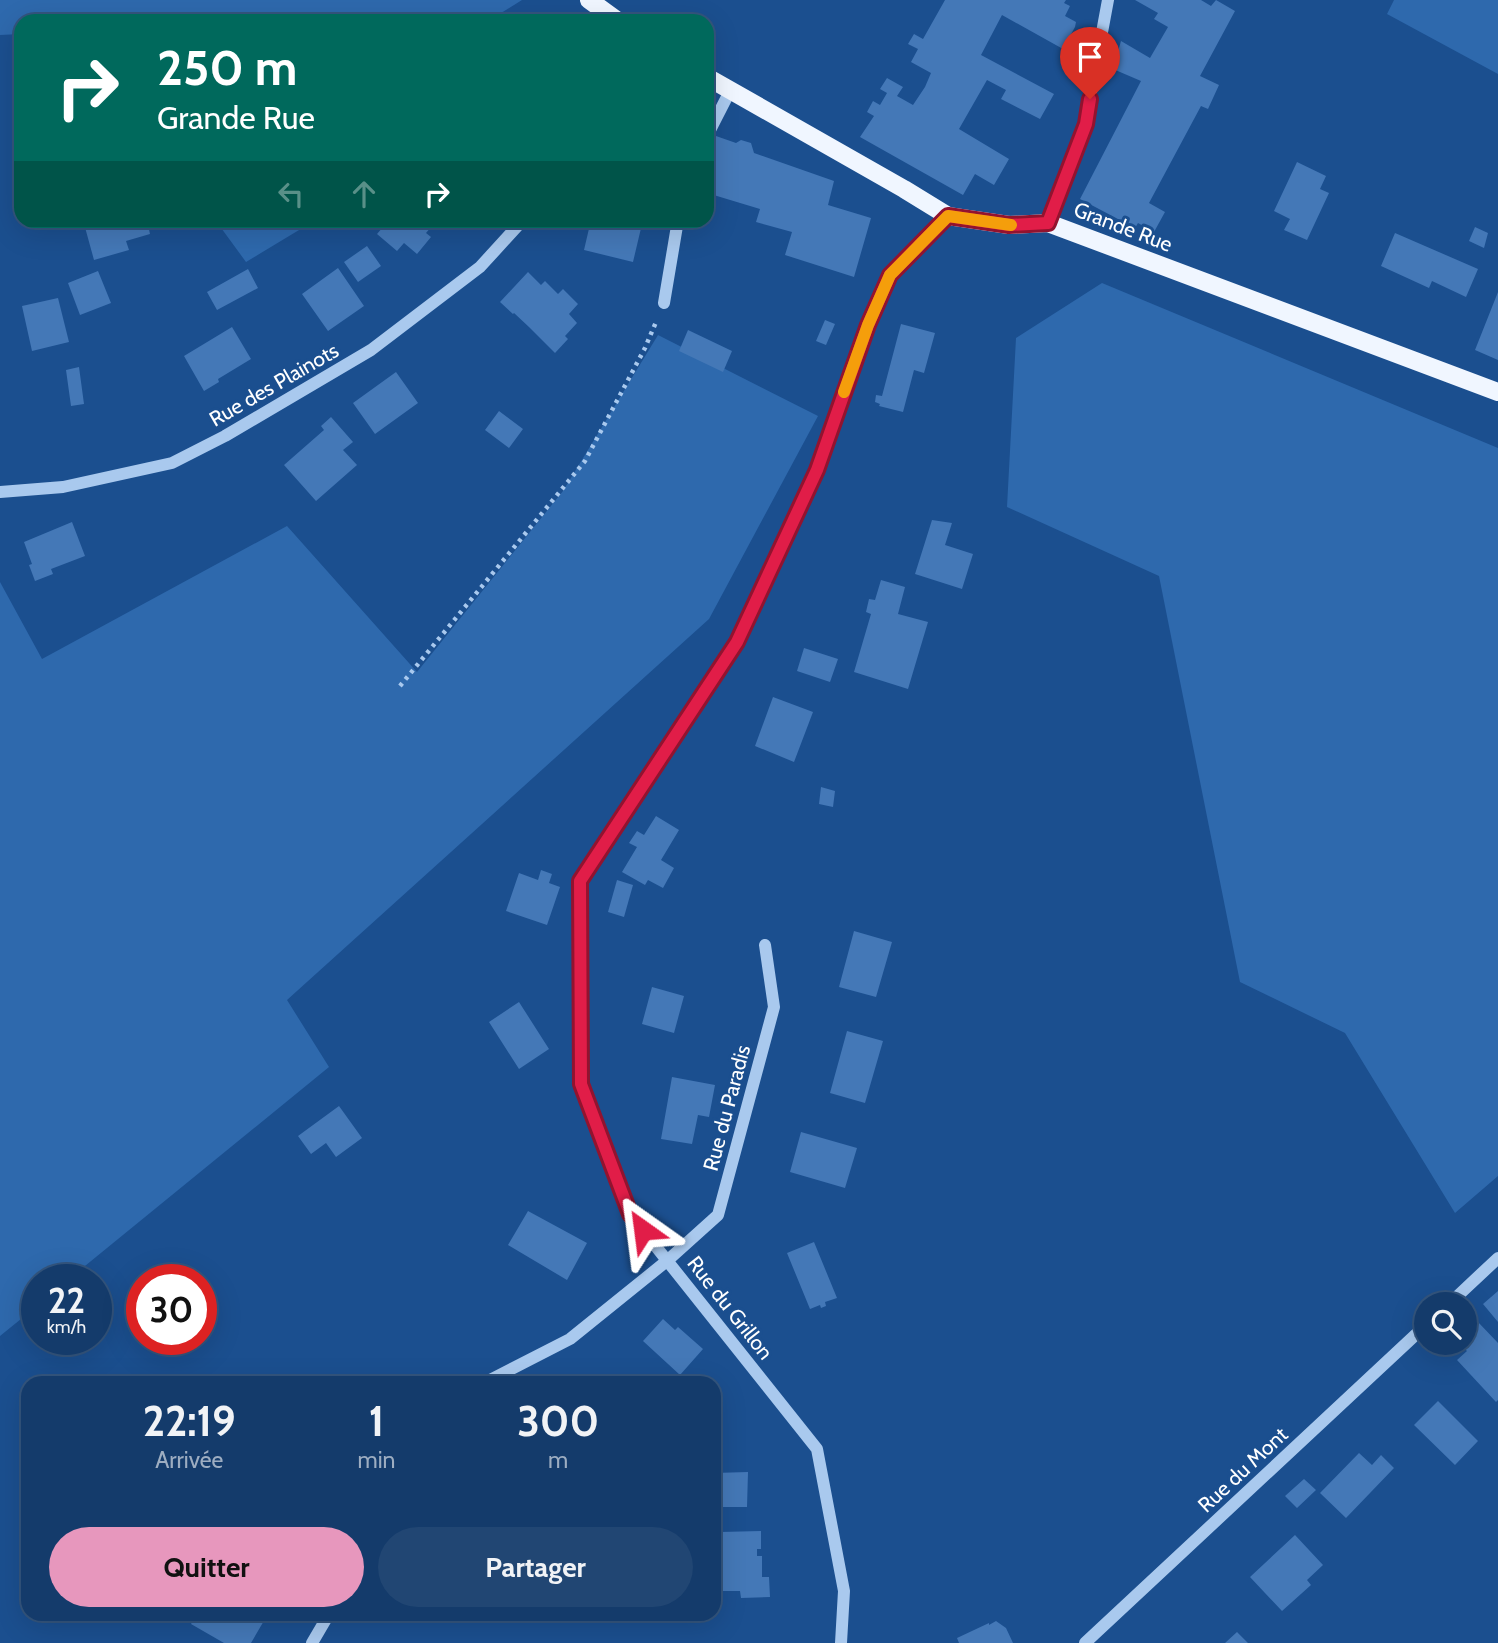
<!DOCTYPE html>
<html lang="fr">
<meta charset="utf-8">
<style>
:root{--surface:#143b6b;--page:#214673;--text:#f1f3f6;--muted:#9dadc1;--line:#33557e;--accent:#e797bd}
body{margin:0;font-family:Cabin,sans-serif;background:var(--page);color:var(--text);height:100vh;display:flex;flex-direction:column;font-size:26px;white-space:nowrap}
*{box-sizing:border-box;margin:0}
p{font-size:23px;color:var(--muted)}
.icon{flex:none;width:38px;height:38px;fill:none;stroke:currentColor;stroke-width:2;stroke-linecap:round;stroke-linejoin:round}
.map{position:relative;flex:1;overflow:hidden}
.panel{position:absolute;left:21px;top:1376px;width:700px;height:245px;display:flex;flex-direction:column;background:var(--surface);border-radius:21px;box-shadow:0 7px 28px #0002,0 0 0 2px var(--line)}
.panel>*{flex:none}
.top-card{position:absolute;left:14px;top:14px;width:700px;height:214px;border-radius:21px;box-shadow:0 7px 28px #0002,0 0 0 2px var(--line);background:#00695c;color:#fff;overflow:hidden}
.tools{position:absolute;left:1414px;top:1292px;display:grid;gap:14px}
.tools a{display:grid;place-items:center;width:63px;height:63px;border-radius:50%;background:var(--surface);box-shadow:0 7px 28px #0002,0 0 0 2px var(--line);font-size:35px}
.speed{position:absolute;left:21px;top:1264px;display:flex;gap:14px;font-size:35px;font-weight:700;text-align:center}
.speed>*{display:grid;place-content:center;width:91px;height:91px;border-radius:50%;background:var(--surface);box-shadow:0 7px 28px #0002,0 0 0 2px var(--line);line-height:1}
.speed small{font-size:18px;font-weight:400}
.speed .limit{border:10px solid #d22;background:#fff;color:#111}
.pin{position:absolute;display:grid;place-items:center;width:60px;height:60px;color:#fff;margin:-72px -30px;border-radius:50% 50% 50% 0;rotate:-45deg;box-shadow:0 0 7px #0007}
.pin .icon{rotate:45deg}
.me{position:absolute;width:77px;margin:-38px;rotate:329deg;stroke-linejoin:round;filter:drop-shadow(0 0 5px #0008)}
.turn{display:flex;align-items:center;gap:24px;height:147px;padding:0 28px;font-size:32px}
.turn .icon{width:91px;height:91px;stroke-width:2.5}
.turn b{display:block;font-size:49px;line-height:60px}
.lanes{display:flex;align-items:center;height:66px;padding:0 28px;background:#0003;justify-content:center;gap:35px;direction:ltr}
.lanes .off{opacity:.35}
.eta{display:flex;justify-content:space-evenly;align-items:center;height:119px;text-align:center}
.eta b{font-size:42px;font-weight:700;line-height:49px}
.primary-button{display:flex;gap:14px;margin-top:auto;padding:14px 28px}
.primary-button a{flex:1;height:80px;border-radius:42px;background:var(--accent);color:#111;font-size:28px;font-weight:700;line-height:80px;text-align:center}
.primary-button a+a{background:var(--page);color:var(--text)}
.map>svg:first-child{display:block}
.green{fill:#2e69ad}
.building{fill:#4478b7}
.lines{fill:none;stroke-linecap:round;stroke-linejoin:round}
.path{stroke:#a9c9ee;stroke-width:4.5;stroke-dasharray:3.5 5;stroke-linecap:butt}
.minor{stroke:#a9c9ee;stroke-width:12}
.major{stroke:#f0f6ff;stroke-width:18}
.route-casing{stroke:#92132f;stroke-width:18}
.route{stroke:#e11d48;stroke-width:12}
.slow{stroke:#f59e0b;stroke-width:12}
.labels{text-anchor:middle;stroke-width:6;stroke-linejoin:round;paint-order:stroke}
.street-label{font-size:21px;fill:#fff;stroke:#1b4f8f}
</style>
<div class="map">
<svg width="1498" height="1643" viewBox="0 0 1498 1643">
<rect width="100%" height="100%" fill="#1b4f8f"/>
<path class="green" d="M0,0H522L488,21H21V34L0,35Z
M1394,0H1498V74L1387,14Z
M216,221H314L246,262Z
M1102,283L1498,448V1176L1455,1213L1345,1033L1240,982L1159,576L1007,507L1016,338Z
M658,335L818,416L709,619L287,1000L329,1067L69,1279H37V1306L0,1336V582L42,659L287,526L417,672L563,491Z"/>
<path class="building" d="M945,0H1066L1064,3L1070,6L1065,16L1076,22L1075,27L1063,49L1002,15L981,55L1054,94L1040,119L1001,99L1006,90L987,80L959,129L1009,159L994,185L975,174L963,195L860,137L874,116L867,112L873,101L880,105L887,93L880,89L887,78L903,87L897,96L913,105L925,87L931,73L911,62L918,49L908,44L914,34L923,39Z
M1135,0H1201L1211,6L1216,0L1235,11L1200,76L1219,85L1208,109L1201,106L1149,203L1165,212L1154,232L1138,223L1135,228L1080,199L1141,81L1113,69L1121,41L1150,58L1168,27L1154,19L1158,13Z
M716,136L736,143L741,140L751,143L754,153L834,181L828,205L871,218L854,277L785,255L792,232L756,222L760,209L707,193V158Z
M1297,162L1326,176L1320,189L1329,193L1307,240L1284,230L1290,219L1274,211Z
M83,220H147L150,234L126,241L129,250L94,260Z
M389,220H437L426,233L431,237L417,254L404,243L397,251L377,234Z
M591,220H628L642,224L633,262L584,250Z
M1475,227L1488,233L1484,248L1469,241Z
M1395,233L1478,269L1466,297L1432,281L1429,288L1381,266Z
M367,246L381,266L358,282L344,262Z
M338,268L364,306L328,331L302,294Z
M248,269L258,288L217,310L207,292Z
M98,271L111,303L80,315L68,283Z
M528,272L541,285L545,281L558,294L563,289L578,304L569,314L577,323L565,336L568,339L555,353L529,327L514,313L513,314L500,302Z
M1498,292V360L1475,350Z
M58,298L69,342L32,351L22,306Z
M825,320L835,324L826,345L816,341Z
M901,324L935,333L924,373L914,370L903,412L879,406L880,404L875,402L876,395L882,396Z
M232,327L251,359L218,379L219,382L204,391L184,356Z
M688,330L732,351L723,372L679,351Z
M79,367L84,404L71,406L66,370Z
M396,372L418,403L375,434L353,403Z
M499,411L523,429L509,448L485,430Z
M331,417L353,442L343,450L357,465L316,501L284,465L324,430L321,426Z
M932,520L952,523L945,545L973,554L962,589L915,574Z
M72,522L85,556L51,569L53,574L35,581L29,565L32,564L24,542Z
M881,580L905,587L898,614L928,622L908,689L854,672L871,614L866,612L869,599L875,600Z
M804,648L838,659L830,682L797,671Z
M773,697L813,712L794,762L755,746Z
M821,787L835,791L833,807L819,804Z
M656,816L679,830L661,860L674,868L663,888L648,880L645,885L622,872L637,847L629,843L637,831L644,835Z
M541,870L552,874L549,883L560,887L547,925L506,911L519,873L538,880Z
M617,880L633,885L624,917L608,912Z
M854,931L892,942L876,997L839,987Z
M652,987L684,996L674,1033L642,1024Z
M519,1002L549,1049L519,1069L489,1022Z
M847,1031L883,1041L865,1103L830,1093Z
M672,1077L715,1085L709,1117L698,1115L692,1144L661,1139Z
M339,1106L362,1138L336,1157L326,1143L311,1154L298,1136Z
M801,1132L857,1148L845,1188L790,1172Z
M528,1211L587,1243L567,1280L508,1245Z
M814,1242L837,1298L825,1302L826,1306L821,1308L820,1305L810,1309L787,1253Z
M1498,1291V1322L1483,1304Z
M663,1319L675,1330L678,1327L703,1349L680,1375L643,1341Z
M1478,1322L1498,1343V1400L1496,1402L1457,1360L1467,1351L1458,1342H1465V1334Z
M1438,1401L1478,1441L1455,1465L1414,1425Z
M1359,1453L1372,1465L1381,1455L1394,1468L1346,1518L1320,1493Z
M748,1472L747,1507H714V1473Z
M1304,1479L1316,1490L1297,1508L1285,1496Z
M761,1531V1549H757V1556H762V1577H769L770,1597L741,1598L740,1591H721L720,1532Z
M1295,1535L1323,1565L1307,1580L1311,1585L1282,1611L1250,1577Z
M197,1614H257L265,1619L251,1643H224L191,1624Z
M996,1621L1006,1628L1013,1643H959L957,1638L989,1623V1625Z
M1237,1632L1248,1643H1225Z"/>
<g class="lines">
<path class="path" d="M400,686L585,461L645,348L656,322"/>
<path class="minor" d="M707,136L730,91
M1048,223L1085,124L1108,0
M664,303L678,220
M0,492L63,487L172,463L225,436L371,350L480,267L523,220
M1449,1304L1498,1258
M486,1382L570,1339L668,1260L718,1215L774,1007L765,945
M312,1643L329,1614
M841,1643L844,1591L817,1449L630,1214L581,1084L580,881L737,641L817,469L868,325L890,275L948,216
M1085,1643L1426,1325"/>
<path class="major" d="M589,0L618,21
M707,77L904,189L948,216L1009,225L1048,223L1498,392"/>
</g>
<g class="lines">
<defs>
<path id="route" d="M643,1230L630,1214L581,1084L580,881L737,642L817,470L868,325L890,275L948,216L1009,225L1048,223L1086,124L1090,99"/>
</defs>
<use href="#route" class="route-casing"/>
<use href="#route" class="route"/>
<path class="slow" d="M844,392L868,325L890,275L948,216L1011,225"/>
</g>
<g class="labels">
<g class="street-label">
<text transform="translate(1123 227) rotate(21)" y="7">Grande Rue</text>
<text transform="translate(274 385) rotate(-30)" y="7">Rue des Plainots</text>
<text transform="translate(727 1108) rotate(-75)" y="7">Rue du Paradis</text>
<text transform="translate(730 1308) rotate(52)" y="7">Rue du Grillon</text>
<text transform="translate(1243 1470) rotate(-43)" y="7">Rue du Mont</text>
</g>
</g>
</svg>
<div class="tools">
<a><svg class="icon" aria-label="search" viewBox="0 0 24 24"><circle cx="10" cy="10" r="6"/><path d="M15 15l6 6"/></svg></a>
</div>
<div class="speed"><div>22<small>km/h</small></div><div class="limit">30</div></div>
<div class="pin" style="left:1090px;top:99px;background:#d93025"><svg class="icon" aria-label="arrive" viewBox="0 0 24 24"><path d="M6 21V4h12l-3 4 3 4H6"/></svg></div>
<svg class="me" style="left:643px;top:1230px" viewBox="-20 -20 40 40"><path d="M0-17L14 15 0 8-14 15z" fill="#e11d48" stroke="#fff" stroke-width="4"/></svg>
<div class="top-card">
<div class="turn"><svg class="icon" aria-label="right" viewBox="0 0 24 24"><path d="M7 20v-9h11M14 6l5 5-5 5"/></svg><div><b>250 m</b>Grande Rue</div></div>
<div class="lanes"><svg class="icon off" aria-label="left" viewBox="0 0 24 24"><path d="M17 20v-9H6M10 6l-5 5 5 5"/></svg><svg class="icon off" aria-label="ahead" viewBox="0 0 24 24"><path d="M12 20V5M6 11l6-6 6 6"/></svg><svg class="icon" aria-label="right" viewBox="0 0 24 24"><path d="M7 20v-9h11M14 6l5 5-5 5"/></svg></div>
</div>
<section class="panel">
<div class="eta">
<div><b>22:19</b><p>Arrivée</p></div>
<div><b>1</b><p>min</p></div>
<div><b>300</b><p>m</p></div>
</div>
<div class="primary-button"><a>Quitter</a><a>Partager</a></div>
</section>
</div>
